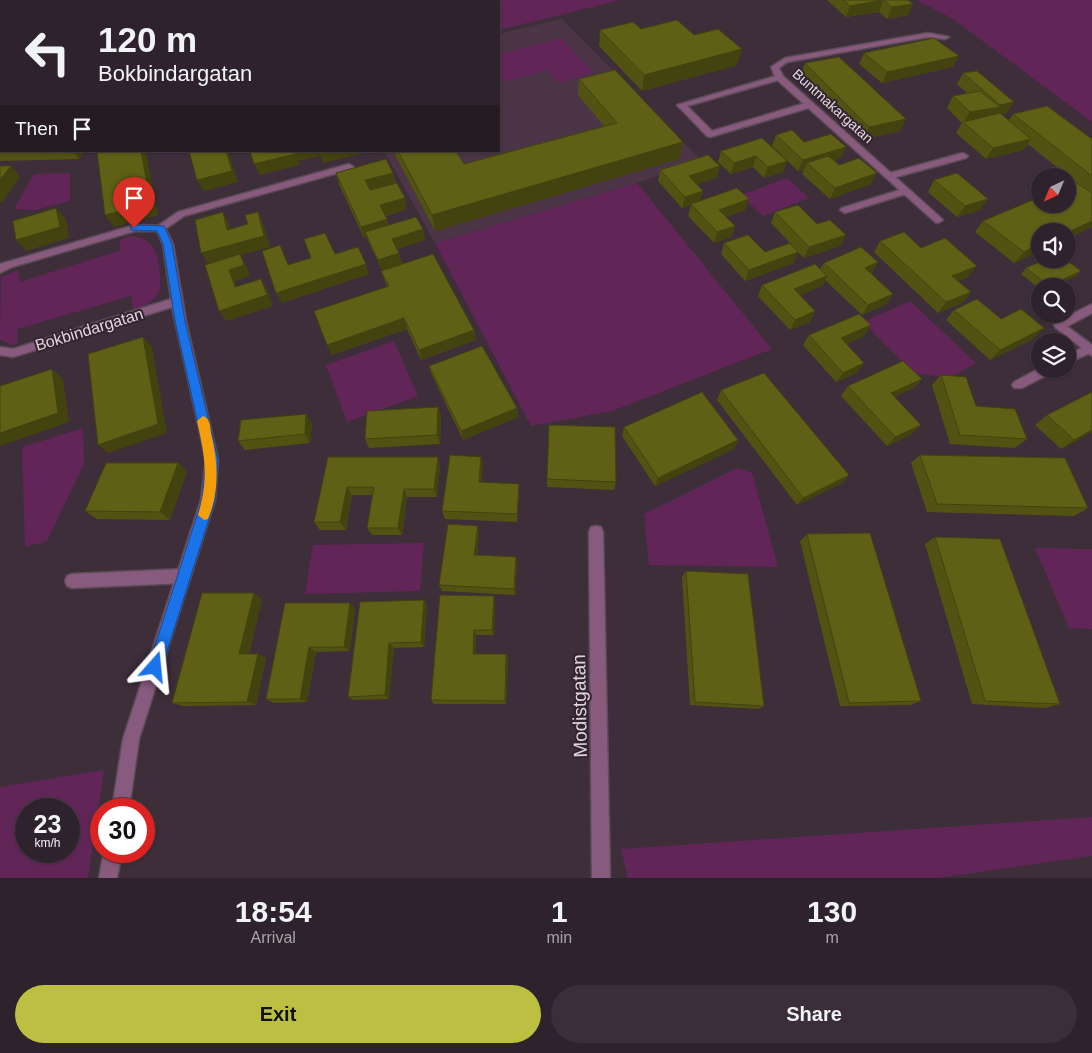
<!DOCTYPE html>
<style>
:root{--surface:#2e222c;--page:#3a2f38;--text:#f1f3f6;--muted:#a7a4a9;--line:#493f48;--accent:#bdbf43}
body{margin:0;font-family:Helvetica,sans-serif;background:var(--page);color:var(--text);height:100vh;display:flex;flex-direction:column;font-size:19px;white-space:nowrap}
*{box-sizing:border-box;margin:0}
p{font-size:16px;color:var(--muted)}
.icon{flex:none;width:28px;height:28px;fill:none;stroke:currentColor;stroke-width:2;stroke-linecap:round;stroke-linejoin:round}
.map{position:relative;height:878px;overflow:hidden}
.panel{display:flex;flex-direction:column;background:var(--surface);flex:1}
.panel>*{flex:none}
.banner{position:absolute;left:0px;top:0px;width:500px;height:152px;box-shadow:0 1px 4px #0004,0 0 0 1px var(--line);background:#2e222c;color:var(--text);overflow:hidden}
.needle{width:32px;rotate:224deg}
.buttons{position:absolute;left:1031px;top:168px;display:grid;gap:10px}
.buttons a{display:grid;place-items:center;width:45px;height:45px;border-radius:50%;background:var(--surface);box-shadow:0 1px 4px #0004,0 0 0 1px var(--line);font-size:25px}
.speed{position:absolute;left:15px;top:798px;display:flex;gap:10px;font-size:25px;font-weight:700;text-align:center}
.speed>*{display:grid;place-content:center;width:65px;height:65px;border-radius:50%;background:var(--surface);box-shadow:0 1px 4px #0004,0 0 0 1px var(--line);line-height:1}
.speed small{font-size:12px;font-weight:400}
.speed .limit{border:8px solid #d22;background:#fff;color:#111}
.pin{position:absolute;display:grid;place-items:center;width:42px;height:42px;color:#fff;margin:-51px -21px;border-radius:50% 50% 50% 0;rotate:-45deg;box-shadow:0 0 5px #0007}
.pin .icon{rotate:45deg}
.me{position:absolute;width:55px;margin:-28px;rotate:18deg;stroke-linejoin:round;filter:drop-shadow(0 0 4px #0008)}
.turn{display:flex;align-items:center;gap:18px;height:105px;padding:0 15px;font-size:22px}
.turn .icon{width:65px;height:65px;stroke-width:2.5}
.turn b{display:block;font-size:35px;line-height:42px}
.then{display:flex;align-items:center;height:48px;padding:0 15px;background:#0003;gap:10px;font-size:19px}
.eta{display:flex;justify-content:space-evenly;align-items:center;height:85px;text-align:center}
.eta b{font-size:30px;font-weight:800;line-height:35px}
.cta{display:flex;gap:10px;margin-top:auto;padding:10px 15px}
.cta a{flex:1;height:58px;border-radius:30px;background:var(--accent);color:#111;font-size:20px;font-weight:800;line-height:58px;text-align:center}
.cta a+a{background:var(--page);color:var(--text)}
.map>svg:first-child{display:block}
.built{fill:#4b3546}
.green{fill:#612657;fill-rule:evenodd}
.lines{fill:none;stroke-linecap:round;stroke-linejoin:round}
.service-casing{stroke:#5b4c57;stroke-width:3}
.minor-casing{stroke:#5b4c57;stroke-width:3}
.service{fill:#885a7e;fill-rule:evenodd}
.minor{fill:#885a7e;fill-rule:evenodd}
.wall{fill:#525313}
.shaded-wall{fill:#42430f}
.building{fill:#5f6016;stroke:#42430f}
.route{fill:#1a73e8;stroke:#114b97}
.slow{fill:#f59e0b}
.labels{text-anchor:middle;stroke-width:4;stroke-linejoin:round;paint-order:stroke}
.far-street-label{font-size:14px;fill:#e0d5dd;stroke:#332430}
.street-label{font-size:16px;fill:#e0d5dd;stroke:#332430}
.near-street-label{font-size:19px;fill:#e0d5dd;stroke:#332430}
</style>
<div class="map">
<svg width="1092" height="878" viewBox="0 0 1092 878">
<rect width="100%" height="100%" fill="#3e2e3a"/>
<path class="built" d="M562,19L702,161L637,183L435,243L384,151H499V34Z"/>
<path class="green" d="M0,0H620L499,30V1H1V79Z
M917,0H1092V122L953,19Z
M561,38L594,73L559,83L548,70L505,82L499,74V54Z
M70,173V201L35,210L14,209L34,174Z
M787,178L809,198L763,216L741,195Z
M637,183L772,349L612,411L531,426L435,243Z
M131,236C140,237 146,239 152,246C159,254 164,288 157,296C151,303 142,307 133,311L131,296L17,329L18,344L11,345L0,339L1,277L18,270L20,282L121,250L119,240Z
M910,301L976,363L950,378L914,373L863,322Z
M394,341L418,396L347,422L326,365Z
M83,428L84,464L47,541L25,547L22,447Z
M737,468L752,473L778,567L649,565L644,514Z
M424,543L420,591L305,594L313,545Z
M1035,548L1092,549V629L1069,628Z
M104,770L88,878H0V787ZM26,809H69V851H26Z
M1092,817V856L937,878H628L621,849Z"/>
<g class="lines">
<defs>
<path id="service" d="M779,75L783,77L782,79L687,106L712,131L809,102L812,103V107L710,137L707,136L677,105Z
M963,153L968,156L966,158L889,179L884,176L886,174Z
M349,164L354,167L352,169L184,216L164,230H156L155,228L178,212Z
M906,188L911,191L909,193L845,213L840,210L842,208Z
M1092,304V313L1064,328H1056L1054,325L1056,322Z
M1088,345L1092,346V352L1068,363V354Z
M1040,368L1055,369L1053,372L1022,388H1014L1012,385L1014,382Z
M184,569L189,571L191,576L189,581L184,583L72,588L67,586L65,581L67,576L72,574Z"/>
<path id="minor" d="M928,33L949,37L945,39L928,37L787,62L779,68L783,76L941,218L943,220L938,223L935,222L776,79L771,67L785,58Z
M135,225L164,226L173,244L186,321L218,460L215,500L139,739L129,809H112L123,739L201,500L206,460L172,307L13,357L0,355V347L13,349L171,299L163,244L157,231H135L12,267L0,273V264Z
M1060,321L1092,345V356L1056,328L1054,325Z
M596,526L601,527L603,532L610,878H592L589,532L591,527Z
M104,851H122L117,878H99Z"/>
</defs>
<use href="#service" class="service-casing"/>
<use href="#minor" class="minor-casing"/>
<use href="#service" class="service"/>
<use href="#minor" class="minor"/>
</g>
<path class="wall" d="M827,0H908L913,4L908,15L887,19L879,12L846,17Z
M641,29L694,35L737,65L642,91L599,46L600,30Z
M864,53L959,56L952,67L882,83L859,64Z
M805,63L900,131L864,139L801,74Z
M977,71L1007,113L1001,114L1009,120L1013,114L1092,139V227L1040,231V251L1014,263L975,232L983,221L1078,184L1028,144L1023,150L986,159L956,133L962,123L947,108L953,96L967,93L957,84L963,73Z
M579,79L683,142L679,159L435,231L393,151H456L464,164L604,126L578,95Z
M0,125H1V151H84L79,159L0,161Z
M776,135L804,142L846,147L841,158L834,160L839,165L871,184L830,199L802,174L804,170L798,171L772,146Z
M762,138L787,161L783,172L764,178L753,167L731,174L718,162L721,151Z
M660,170L717,178L697,184L700,201L745,210L726,217L735,226L731,237L714,243L688,216L691,205L682,208L658,181Z
M336,173H393L396,183L407,209L385,216L389,225L423,229L425,240L397,249L399,253L402,264L382,270L369,243L367,237L364,238L339,184Z
M934,180L980,210L957,217L928,192Z
M775,212L817,224L846,235L840,246L804,258L798,252L794,263L745,281L721,254L724,243L765,252L790,243L771,223Z
M880,241L921,248L968,277L958,281L971,292L962,303L938,313L874,252Z
M824,263L872,273H871L893,294L886,304L862,315L825,280L822,286L800,295L810,322L790,330L758,296L762,285L820,269Z
M1026,268L1076,276L1054,286H1040V289L1021,274Z
M381,271L474,330L476,340L421,360L407,329L331,355L387,287Z
M954,310L1001,319L1033,339L990,360L946,320Z
M809,335L864,336L846,344L857,373L836,382L803,345Z
M429,366L517,408L518,417L463,440L432,375Z
M941,375L976,406L1027,439L1015,448L950,444L932,385Z
M922,379L913,388L894,397L912,434L887,446L841,396L848,386Z
M721,390L849,475L842,483L797,505L717,400Z
M438,407L441,416L440,444L369,448L365,439Z
M1047,415L1092,432L1061,449L1035,425Z
M312,423L310,443L245,450L238,441Z
M624,427L734,449L655,486L622,436Z
M920,455L1088,508L1074,516L927,512L911,463Z
M328,457L440,466L437,497H407L402,535H372L367,528L373,495H352L346,530H320L314,522Z
M481,457L483,465L481,482L519,492L517,522L445,519L442,511Z
M178,463L187,471L170,520L97,519L85,511Z
M547,479L616,482L614,490L547,487Z
M479,533L477,555L516,557L517,564L515,595L442,591L439,585Z
M807,534L921,701L910,705L840,706L800,541Z
M935,537L1060,704L1045,708L972,704L925,544Z
M686,571L764,706L758,709L690,705L682,577Z
M440,595L495,602L494,635H476L475,654H506L508,659L506,704H434L431,700Z
M262,599L249,654H258L266,658L256,705L183,706L172,703Z
M424,600L427,606L424,647L394,648L389,699L354,700L348,697Z
M285,603L355,608L350,651L316,652L307,702L274,703L266,699Z"/>
<path class="shaded-wall" d="M883,0L879,12L846,17L850,6Z
M913,4L908,15L887,19L892,7Z
M742,49L737,65L642,91L644,75Z
M959,56L952,67L882,83L887,72Z
M1014,102L1007,113L964,122L970,112L999,107L1000,105Z
M906,119L900,131L864,139L869,127Z
M1031,139L1023,150L986,159L993,148Z
M683,142L679,159L435,231L432,215Z
M846,147L841,158L812,167L807,163L804,170L798,171L803,160Z
M73,151H84L79,159Z
M141,151H146L158,215L114,227L105,215Z
M226,151H228L238,182L204,191L197,180Z
M294,151H318L320,156L298,161L300,165L260,175L254,164Z
M321,151H368V152L323,163L319,152Z
M756,156L753,167L731,174L734,163Z
M787,161L783,172L764,178L768,167Z
M11,166L20,177L2,203L0,202V180Z
M720,166L717,178L686,188L689,176Z
M393,173L396,184L368,192L365,180Z
M877,173L871,184L830,199L835,188Z
M703,191L700,202L682,208L685,197Z
M405,198L407,209L383,216L380,205Z
M749,199L745,210L716,221L719,210Z
M988,199L980,210L957,217L965,206Z
M56,208L66,219L69,238L26,251L16,240Z
M223,212L229,224L233,241L227,230Z
M258,212L263,223L270,247L241,255L246,265L250,276L235,281L241,298L235,287L229,270L241,255L208,264L201,253L264,236Z
M387,219L390,230L365,232L367,237L364,238L361,227Z
M1092,221V227L1068,239V232Z
M735,226L731,237L714,243L717,232Z
M423,229L425,240L395,250L392,239Z
M846,235L840,246L804,258L809,247Z
M1040,244V251L1014,263L1024,252Z
M798,252L794,263L745,281L749,270Z
M399,253L402,264L382,270L378,260Z
M878,262L872,273L858,278L865,268Z
M366,264L369,274L282,303L276,293Z
M977,266L968,277L944,286L952,276Z
M1081,271L1076,276L1054,286H1048Z
M827,276L822,286L789,300L794,289Z
M261,279L267,289L273,306L226,321L219,311Z
M971,292L962,303L938,313L946,302Z
M893,294L886,304L862,315L868,305Z
M815,311L810,322L790,330L795,320Z
M404,318L407,329L331,355L327,345Z
M871,325L864,336L834,348L841,338Z
M1044,328L1033,339L990,360L1000,350Z
M474,330L476,340L421,360L419,350Z
M143,337L152,347L167,433L108,453L98,445Z
M864,363L857,373L836,382L843,373Z
M52,369L63,379L69,422L0,446V433Z
M922,379L913,388L883,403L891,393Z
M438,407L441,416L440,444L437,435Z
M517,408L518,417L463,440L461,431Z
M306,414L312,423L310,443L305,434Z
M921,425L912,434L887,446L895,437Z
M1092,430V432L1061,449L1074,440Z
M738,440L734,449L655,486L658,478Z
M438,457L440,466L437,497L434,489Z
M481,457L483,465L480,490L479,482Z
M178,463L187,471L170,520L160,512Z
M849,475L842,483L797,505L803,498Z
M519,484V492L517,522V514Z
M347,487L352,495L346,530L340,522Z
M404,489L407,497L402,535L398,528Z
M478,526L479,533L476,562L474,555Z
M516,557L517,564L515,595L514,589Z
M254,593L262,599L248,659L239,654Z
M494,596L495,602L494,635L492,630Z
M424,600L427,606L424,647L421,642Z
M350,603L355,608L350,651L344,647Z
M474,630L476,635L475,659L473,654Z
M389,643L394,648L389,699L385,695Z
M309,647L316,652L307,702L300,699Z
M258,654L266,658L256,705L247,702Z
M506,654L508,659L506,704L505,701Z"/>
<path class="building" d="M843,0H908L913,4L892,7L883,0L850,6Z
M677,20L694,35L718,29L742,49L644,75L600,30L633,22L641,29Z
M934,38L959,56L887,72L864,53Z
M839,57L906,119L869,127L805,63Z
M615,70L683,142L432,215L398,151H456L464,164L617,123L579,79Z
M977,71L1014,102L1000,105L963,73Z
M980,91L1000,107L970,112L953,96Z
M1047,106L1092,139V176L1013,114Z
M1000,113L1031,139L993,148L963,122Z
M0,125H1V149H0Z
M792,130L804,142L831,134L846,147L803,160L776,135Z
M762,138L787,161L768,167L756,156L734,163L721,151Z
M97,151H141L151,204L105,215Z
M189,151H226L232,171L197,180Z
M250,151H295L296,154L254,164Z
M708,155L720,166L689,176L703,191L685,197L660,170Z
M828,156L839,165L859,158L877,173L835,188L807,163Z
M386,159L393,173L365,180L370,190L397,183L405,198L380,205L387,219L361,227L336,173Z
M0,166H11L0,180Z
M957,173L988,199L965,206L934,180Z
M1075,182L1092,193V221L1068,232V231H1040V244L1024,252L983,221L1040,197V204H1068V185Z
M737,188L749,199L719,210L735,226L717,232L691,204Z
M798,205L817,224L830,220L846,235L809,247L775,212Z
M56,208L60,227L16,240L13,221Z
M223,212L227,230L248,224L245,215L258,212L264,236L201,253L195,220Z
M416,217L423,229L392,239L399,253L378,260L365,232Z
M904,232L921,248L945,238L977,266L952,276L971,292L946,302L880,241Z
M325,233L335,254L358,247L366,264L276,293L262,251L280,245L288,265L311,258L304,239Z
M748,235L765,252L790,243L798,252L749,270L724,243Z
M861,247L878,262L865,268L893,294L868,305L824,263Z
M240,254L244,265L229,270L235,287L261,279L267,295L219,311L205,265Z
M433,254L474,330L419,350L404,318L327,345L314,311L389,286L381,271Z
M1046,259H1065L1081,271L1049,286L1026,268Z
M815,264L827,276L794,289L815,311L795,320L762,285Z
M977,299L1001,319L1021,309L1044,328L1000,350L954,310Z
M859,314L871,325L841,338L864,363L843,373L809,335Z
M143,337L158,424L98,445L88,354Z
M482,346L517,408L461,431L429,366Z
M903,361L922,379L891,393L921,425L895,437L848,386Z
M52,369L58,413L0,433V386Z
M764,373L849,475L803,498L721,390Z
M941,375L966,377L976,406L1015,409L1027,439L960,435Z
M702,392L738,440L658,478L624,427Z
M1092,392V430L1074,440L1047,415Z
M438,407L437,435L365,439L367,411Z
M306,414L305,434L238,441L241,420Z
M549,425L615,427L616,482L547,479Z
M450,455L481,457L479,482L519,484L517,514L442,511Z
M920,455L1065,458L1088,508L937,504Z
M328,457H438L434,489H404L398,528H367L374,487H347L340,522H314Z
M106,463H178L160,512L85,511Z
M448,524L478,526L474,555L516,557L514,589L439,585Z
M870,533L921,701L849,703L807,534Z
M935,537L1000,539L1060,704L985,701Z
M686,571L748,574L764,706L695,702Z
M202,593H254L239,654H258L247,702L172,703Z
M440,595L494,596L492,630H474L473,654H506L505,701L431,700Z
M424,600L421,642L389,643L385,695L348,697L360,602Z
M285,603H350L344,647H309L300,699H266Z"/>
<path class="route" d="M134,225L164,226L172,244L185,321L218,460L215,500L162,667L160,672L155,674L150,672L148,667L202,500L206,460L175,321L163,244L157,231L131,230V226Z"/>
<path class="slow" d="M203,416C210,418 210,426 211,433C218,461 220,491 208,519L204,520L198,515C209,479 205,456 197,421Z"/>
<g class="labels">
<g class="far-street-label">
<text transform="translate(833 106) rotate(42)" y="5">Buntmakargatan</text>
</g>
<g class="street-label">
<text transform="translate(89 329) rotate(-17)" y="6">Bokbindargatan</text>
</g>
<g class="near-street-label">
<text transform="translate(579 706) rotate(-91)" y="7">Modistgatan</text>
</g>
</g>
</svg>
<div class="buttons">
<a><svg class="needle" viewBox="-14 -14 28 28"><path d="M0-13l5 13h-10z" fill="#e53935"/><path d="M0 13l5-13h-10z" fill="#a7a4a9"/></svg></a>
<a><svg class="icon" aria-label="sound" viewBox="0 0 24 24"><path d="M4 9h4l5-4v14l-5-4H4zM17 9q2 3 0 6"/></svg></a>
<a><svg class="icon" aria-label="search" viewBox="0 0 24 24"><circle cx="10" cy="10" r="6"/><path d="M15 15l6 6"/></svg></a>
<a><svg class="icon" aria-label="layers" viewBox="0 0 24 24"><path d="M12 4l9 5-9 5-9-5zM3 14l9 5 9-5"/></svg></a>
</div>
<div class="speed"><div>23<small>km/h</small></div><div class="limit">30</div></div>
<div class="pin" style="left:134px;top:228px;background:#d93025"><svg class="icon" aria-label="arrive" viewBox="0 0 24 24"><path d="M6 21V4h12l-3 4 3 4H6"/></svg></div>
<svg class="me" style="left:155px;top:667px" viewBox="-20 -20 40 40"><path d="M0-17L14 15 0 8-14 15z" fill="#1a73e8" stroke="#fff" stroke-width="4"/></svg>
<div class="banner">
<div class="turn"><svg class="icon" aria-label="left" viewBox="0 0 24 24"><path d="M17 20v-9H6M10 6l-5 5 5 5"/></svg><div><b>120 m</b>Bokbindargatan</div></div>
<div class="then">Then<svg class="icon" aria-label="arrive" viewBox="0 0 24 24"><path d="M6 21V4h12l-3 4 3 4H6"/></svg></div>
</div>
</div>
<section class="panel">
<div class="eta">
<div><b>18:54</b><p>Arrival</p></div>
<div><b>1</b><p>min</p></div>
<div><b>130</b><p>m</p></div>
</div>
<div class="cta"><a>Exit</a><a>Share</a></div>
</section>
